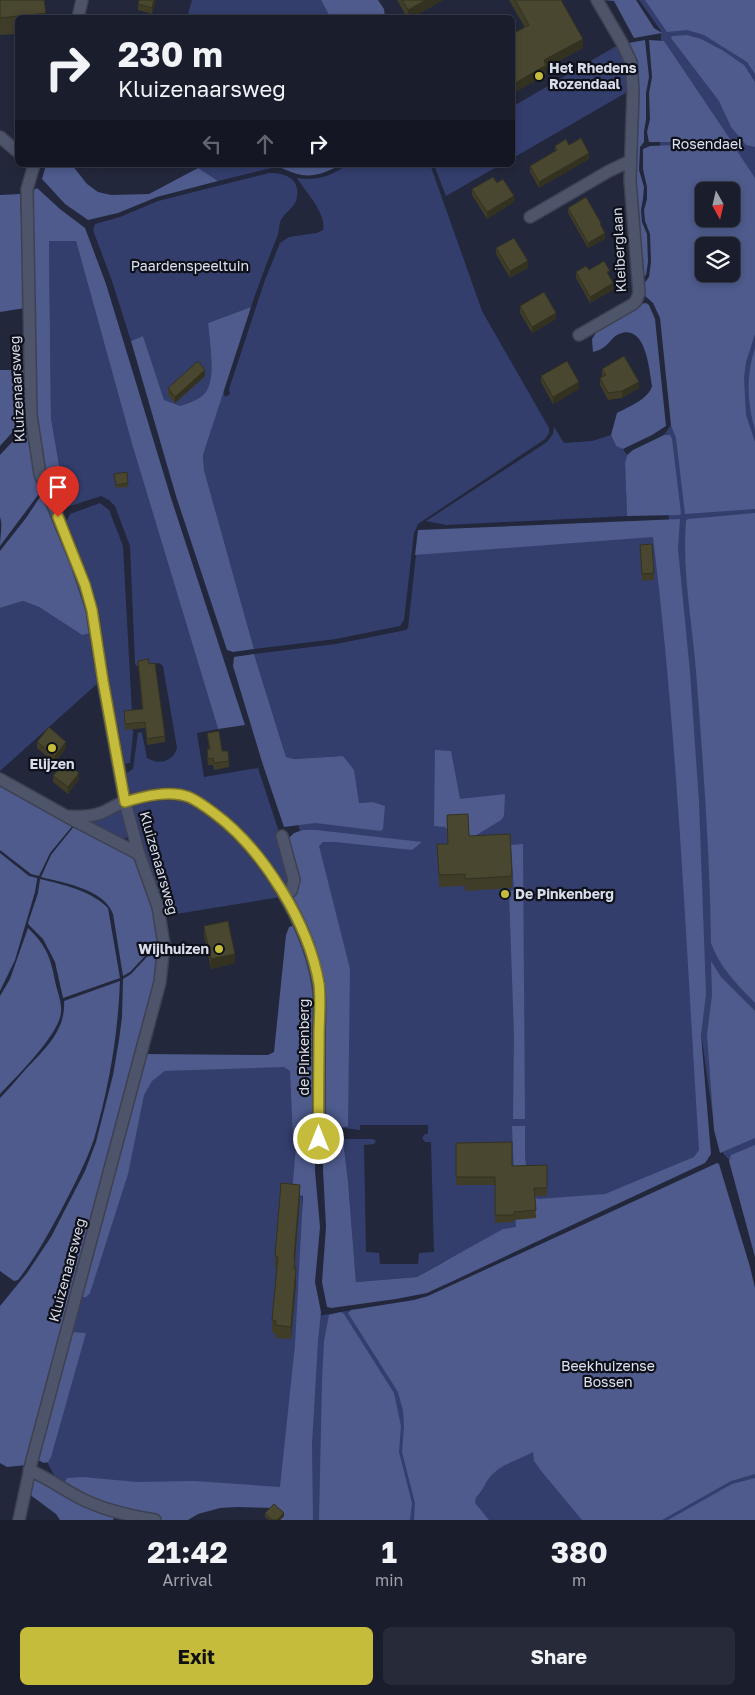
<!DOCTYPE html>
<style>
:root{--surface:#1a1d2c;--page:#272a38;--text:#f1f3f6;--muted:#9fa2a9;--line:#383b48;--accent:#c6bc3c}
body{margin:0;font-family:"Golos Text",sans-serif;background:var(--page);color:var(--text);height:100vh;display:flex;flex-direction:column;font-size:19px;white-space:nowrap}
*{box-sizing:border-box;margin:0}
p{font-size:16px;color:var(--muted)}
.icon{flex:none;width:28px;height:28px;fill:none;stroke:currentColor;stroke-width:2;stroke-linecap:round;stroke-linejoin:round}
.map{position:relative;height:1520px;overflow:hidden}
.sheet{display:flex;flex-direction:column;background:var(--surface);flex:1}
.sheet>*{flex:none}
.guide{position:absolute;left:15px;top:15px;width:500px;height:152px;border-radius:8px;box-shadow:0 2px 8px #0003,0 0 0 1px var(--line);background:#1a1d2c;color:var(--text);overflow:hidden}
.needle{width:32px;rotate:172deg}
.tools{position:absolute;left:695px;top:182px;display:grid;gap:10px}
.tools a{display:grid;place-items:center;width:45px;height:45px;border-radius:8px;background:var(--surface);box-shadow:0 2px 8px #0003,0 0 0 1px var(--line);font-size:25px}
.pin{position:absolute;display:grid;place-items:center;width:42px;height:42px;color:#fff;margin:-51px -21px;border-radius:50% 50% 50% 0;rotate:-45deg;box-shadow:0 0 5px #0007}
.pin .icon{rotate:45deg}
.me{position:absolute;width:55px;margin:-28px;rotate:0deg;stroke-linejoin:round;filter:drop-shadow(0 0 4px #0008)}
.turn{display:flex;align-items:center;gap:18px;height:105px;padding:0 20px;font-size:22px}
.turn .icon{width:65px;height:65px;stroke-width:2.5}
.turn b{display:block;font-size:35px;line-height:42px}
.lanes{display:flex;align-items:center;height:48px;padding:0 20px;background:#0003;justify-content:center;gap:25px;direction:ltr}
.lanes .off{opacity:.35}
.eta{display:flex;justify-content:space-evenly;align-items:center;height:85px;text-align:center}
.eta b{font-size:30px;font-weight:700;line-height:35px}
.primary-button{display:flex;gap:10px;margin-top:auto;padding:10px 20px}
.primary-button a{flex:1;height:58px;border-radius:8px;background:var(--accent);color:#111;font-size:20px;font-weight:700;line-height:58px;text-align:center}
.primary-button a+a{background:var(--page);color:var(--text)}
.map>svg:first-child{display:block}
.green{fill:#343e6d;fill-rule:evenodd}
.forest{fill:#4e5b8c;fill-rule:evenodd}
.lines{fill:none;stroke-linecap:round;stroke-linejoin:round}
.minor-casing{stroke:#3d4152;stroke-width:14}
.minor{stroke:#4e546a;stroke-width:11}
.wall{fill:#3f3d28}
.shaded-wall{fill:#333221}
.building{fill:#49472f;stroke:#333221}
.route-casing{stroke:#817a27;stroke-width:12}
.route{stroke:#c6bc3c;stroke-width:9}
.poi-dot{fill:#c6bc3c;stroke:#0e111a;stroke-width:2}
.labels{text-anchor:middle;stroke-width:4.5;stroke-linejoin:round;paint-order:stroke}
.poi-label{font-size:14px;font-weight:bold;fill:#d8dcea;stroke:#0e111a;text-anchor:start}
.park-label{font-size:14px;fill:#dee3f3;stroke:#0e111a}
.street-label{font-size:14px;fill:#d8dcea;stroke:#0e111a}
</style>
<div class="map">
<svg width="755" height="1520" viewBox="0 0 755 1520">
<rect width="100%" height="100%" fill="#22273b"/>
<path class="green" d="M192,0H321L330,17L187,18Z
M639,0H755V1255L730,1161L721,1151L715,1132L701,1033L708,1160L445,1285V1261L417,1277L356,1282L348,1181L343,1139H373L376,1141L374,1144L364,1145L366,1252L379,1253L380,1264H418L419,1253L434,1252L431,1142H425L422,1138L425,1134H428V1125H360V1130L344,1128L348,1126L338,959L298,824L310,822L380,830L385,806L373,802L359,803L343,756L293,759L286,757L254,654L336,644L406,630L408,628L416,555L669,523L672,544L659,438L664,435L671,425L660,181L661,31ZM704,191H731V219H704ZM704,246H731V274H704ZM435,750L459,800H435Z
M618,45L627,64L629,91L513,158L512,107Z
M192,165H284L218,181Z
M351,165H424L431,167L482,311L549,428V433L545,439L418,524L414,533L404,620L400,626L336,639L254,649L204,470L203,455L223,391L225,397L230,394L229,389L265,280L280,243L289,237L317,233L323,230C327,214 305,191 297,178C307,180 319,179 329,175C337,172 342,167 351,165Z
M434,165H500L446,196Z
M269,173C283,172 300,178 297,196C296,208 284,212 280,222C279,227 279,232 277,237C268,260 259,283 251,307L208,323C209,340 216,376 207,390C202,399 189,403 180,406L164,401L143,336L131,341L112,281L93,230L95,224L120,217L158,201Z
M49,241H76L132,444L218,729L197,733L204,777L258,768L278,829L291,881L288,890L202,800L130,796L127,792L125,774L133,769L138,733L140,732L142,733L147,758C159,765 173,762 177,748L163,666L160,663L137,666L135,664L130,546L115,506L109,500L101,496L67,507L57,502L44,473L60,469L51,418Z
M554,427L564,443L592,441L611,435L616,446L623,449L627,455L625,463L627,516L446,525L426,521L547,442L553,434Z
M100,503L109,510L123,546L133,733L130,763L121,764L82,564L66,523L70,514Z
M23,601L39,607L82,635L92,633L99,682L0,771V608Z
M173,798L196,805L245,845L280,897L164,916L144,852L132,807L137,802Z
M119,808L123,809L128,833V837L120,840L84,820Z
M298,1065L301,1137L315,1135V1145L301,1147C304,1204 301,1261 301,1319L352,1310L755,1289V1520H298V1502L85,1497L54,1475L42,1453L79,1297H84L145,1075L161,1074L165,1071Z"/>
<path class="forest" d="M321,0H378L384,9L385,17H330Z
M602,0H636L654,28L662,33L634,38L614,1Z
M645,0H755V74L747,62L704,35L687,30L667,32Z
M687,35L701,39L722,50L744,65L755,82V147L746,145L731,127L719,101L671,38L672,36Z
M645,40L649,77L646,93V120L644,131V142L640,147L639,170L644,187L643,199L641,210L642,222L647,234L648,262L646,275L642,278L638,231L628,46L629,43Z
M649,40L664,41L730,139L727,141C701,142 675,142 649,142L647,132L650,119L649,93L652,77Z
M677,145L695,146L728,145L735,148L755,178V334L746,362L744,378L746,415L755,442V509L685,514L676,438L671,425L660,318L653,303L643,294V285L649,277L651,262L650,234L645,221L644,210L647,199V187L643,169V149L650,146ZM704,191H731V219H704ZM704,246H731V274H704Z
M46,165H72L87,184L98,192L111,195L149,194L198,168L218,181L157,197L118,213L88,220L65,204L42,179Z
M284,165H340C326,173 310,179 294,173C288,171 284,169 279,167Z
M37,188L60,209L85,228L106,284L171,498L245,725L218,729L132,444L76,241H49L51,418L60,470L44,473L37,429L32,191Z
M20,194L25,308L0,312V195Z
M646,303L649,305L655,319L666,426L652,435L623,449L616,446L611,435L617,413C628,407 649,399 652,386C649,369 646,323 619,334C612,337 610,343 604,347C602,349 597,351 593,352L592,339L599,328L641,304Z
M251,307L203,455L204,470L254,649L233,652L227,650L176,496L131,341L143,336L164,400L180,406C189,403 202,399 207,390C216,375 209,340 208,323Z
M755,348V430C747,403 746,375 755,348Z
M0,370H26L27,416L0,446Z
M27,426L41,491L0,546C0,536 3,525 0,517V455Z
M664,435H670L672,439L681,513L680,515L627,516L625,463L627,455L633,450Z
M42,494H44L81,586L92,633L82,635L39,607L23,601L0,608V551L26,518Z
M755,513V1003C737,984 720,968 711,943C710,853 703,762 696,671C692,621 682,571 686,521L688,519Z
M680,519L678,549L690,672L699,802L706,994L701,1035L711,1154L705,1163L427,1293L396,1299L331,1308L327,1307L322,1282L326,1227L323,1170L324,1143L330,1137L343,1139L348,1181L356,1282L417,1277L503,1229L516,1227L512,1126H525V1157L530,1196L538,1199L605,1194L694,1157L699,1150C686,946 678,740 653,537L415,555L418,530Z
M254,654L286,757L294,759L343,756L354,770L359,803L373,802L385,806L383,829L381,831L315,823L284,827L263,765L233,666L234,657Z
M435,750L451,751L460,799L505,794L504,816L501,820L470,839L455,838L445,827L434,826Z
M0,783L74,824L50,853L39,876L31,874L0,850Z
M75,825L129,855L137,862L153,909L160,940L130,972L123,976L113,914C104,889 64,883 41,877L51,855Z
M303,830H316L422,842L412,850L335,842H323L319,846L350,969L348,1126C339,1130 331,1125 322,1122L323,984L290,898L287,840L294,833Z
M523,844L525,1119H513L514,1035L509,892L514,889L511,845Z
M0,853L29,876L37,878V880L35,892L15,960L0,991Z
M40,879C64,885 90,890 108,908L120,978L63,998L55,962L43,939L29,925L28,923L38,893Z
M295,925L316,985L315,1135L293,1138L290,1071L284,1067L165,1071L152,1081L144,1095L128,1174L90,1293L86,1297H79L145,1054L268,1055L274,1052L286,935L289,927Z
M28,928C46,945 51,958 55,981C57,991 62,1002 61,1012C60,1034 16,1077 0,1094V996L10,979Z
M160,943L159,963L27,1465L7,1467L0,1463V1306L27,1273L51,1237L85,1171L96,1142L113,1075L119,1040L122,1017L123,979L131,974Z
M711,961L721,977L755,1011V1138L720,1153L714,1130L707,1035L712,995Z
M120,981C118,1035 109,1087 94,1139C88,1157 79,1175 71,1191C55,1222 39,1253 18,1280L14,1281L0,1271V1098C9,1089 17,1079 26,1069C45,1049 66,1030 64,1001Z
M315,1145V1171L320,1227L315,1282L321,1312L318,1341L312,1444L313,1520H274L275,1508L238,1507L220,1508L198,1514L188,1520H160L156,1516L120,1510L63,1485L67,1478L83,1477L137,1482L194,1481L280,1487L295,1345L303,1196L292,1193L296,1147Z
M755,1145V1257L729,1161L731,1155Z
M717,1163L719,1164L750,1267L755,1288V1474L731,1481L662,1520H582L542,1472L534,1461L533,1452C519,1460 500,1464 490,1477C484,1484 483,1491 476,1497L475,1503L489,1520H414L415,1503L402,1452L404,1426L403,1411L398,1392L348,1313L351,1310L414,1300L428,1296Z
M341,1312L344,1314L394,1393L401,1426L399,1452L412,1503L410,1520H319L322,1381L324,1341L329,1315Z
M70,1332L86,1333L51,1457L48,1462L44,1463L36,1459Z
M755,1478V1520H668L732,1484Z
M32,1479C60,1490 85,1507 114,1518L113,1520H60L56,1514L29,1494Z"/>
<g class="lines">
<defs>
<path id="minor" d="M78,18L82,0
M0,137L18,152
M530,217L609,171L630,161
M579,335L633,304L636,301L639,293L630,180L633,91L631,62L622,43L597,0
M0,779L66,816L139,854
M66,816C79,817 92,817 103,812C108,810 112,807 117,805C132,798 155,793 172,794C189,795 200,803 213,813C263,850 308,922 318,984C321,999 319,1017 319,1033C319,1068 319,1104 319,1139
M282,836L294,880L291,891L284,895
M29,1470C49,1478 65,1491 84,1500C107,1511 130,1516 155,1520
M19,1520L31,1464L160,982L164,945L162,932L158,907L139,854L125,802L103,681L92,609L78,566L40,474L31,415L27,189L34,165"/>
</defs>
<use href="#minor" class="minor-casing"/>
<use href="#minor" class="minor"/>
</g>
<path class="wall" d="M0,0L46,13V18H18V34L0,35Z
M139,0H156L152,14L138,10V4Z
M397,0H443L412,18H407Z
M509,0H561L583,48L546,68V75L525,28Z
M555,146L589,159L539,188L530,172V166L555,151Z
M497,183L514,202L487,219L472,195V189Z
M568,208L601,227L605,239L588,248L568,213Z
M496,248L528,268L510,278L496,254Z
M589,270L610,277L613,290L590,303L576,278V272Z
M520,306L556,319L532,333L520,313Z
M602,369L639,388L622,398L608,400L600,385V378L603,376L602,375Z
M205,376L175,403L168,395V388Z
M541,376L579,389L553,404L541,382Z
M114,474L128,483V487L116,488Z
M640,545L654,573V580L642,581Z
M138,661L149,664L165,736V742L147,745L145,728L125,730L124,711L142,709Z
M207,733L229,761V767L214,770L213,765H208L207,755V749H209Z
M37,742L66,748L55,763L37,748Z
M53,776L79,779L68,794L53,782Z
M447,815L512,876V888L465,891V886L439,887L437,844H448Z
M204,926L235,963L211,969L204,935Z
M456,1143L512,1166L547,1165V1196H535L536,1218L514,1220V1222L495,1223V1185H456Z
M300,1197L295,1258L296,1282L291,1339L275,1338V1333H272V1320L277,1269H275V1256Z
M265,1513L284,1516L280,1520H269L265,1517Z"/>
<path class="shaded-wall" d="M154,0H156L152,14V8Z
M426,0H443L412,18H408V10Z
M583,39V48L546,68V75L512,94V85L544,60Z
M589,153V159L539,188V182Z
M100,165H108L100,170Z
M514,196V202L487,219V212Z
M605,233V239L588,248V243Z
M528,261V268L510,278V271Z
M613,283V290L590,303V297Z
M556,313V319L532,333V327Z
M205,370V376L175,403V397Z
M579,382V389L553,404V397Z
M639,382V388L622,398V391Z
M66,742V748L55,763V756Z
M79,773V779L68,794V787Z
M235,954V963L211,969V959Z
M300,1185V1197L294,1271V1258Z
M296,1269V1282L291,1339V1327Z
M284,1513V1516L280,1520H277Z"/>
<path class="building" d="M0,0H44L46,13L0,18Z
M139,0H154L152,8L138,4Z
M402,0H426L408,10Z
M515,0H561L583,39L544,60L546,65L512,85V34L529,25Z
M581,138L589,153L539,182L530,166L557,150L555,146L566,139L569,145Z
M493,177L497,183L503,179L514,196L487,212L472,189Z
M586,197L601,223L600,224L605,233L588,243L568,208Z
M514,238L528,261L510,271L496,248Z
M604,261L610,271L607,272L613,283L590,297L576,272L586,266L589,270Z
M544,292L556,313L532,327L520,306Z
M624,356L639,382L622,391L608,393L600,378L606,375L602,369Z
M198,361L205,370L175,397L168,388Z
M567,361L579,382L553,397L541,376Z
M127,472L128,483L116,485L114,474Z
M652,544L654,573L642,574L640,545Z
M148,659L149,664L155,663L165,736L147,739L145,722L125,724L124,711L143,709L138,661Z
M49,727L66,742L55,756L37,742Z
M219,731L222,751H228L229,761L214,763L213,758L208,759L207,749H210L207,733Z
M64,761L79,773L68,787L53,776Z
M468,814L469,836L510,834L512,876L465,879V874L439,875L437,844H448L447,815Z
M228,921L235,954L211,959L204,926Z
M512,1142V1166L547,1165V1188H534L536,1210L514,1212V1215H495V1177H456V1143Z
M281,1183L300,1185L294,1258H295L294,1269H296L291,1327L275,1325L276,1321L272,1320L278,1257L275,1256Z
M274,1504L284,1513L277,1520H272L265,1513Z"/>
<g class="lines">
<defs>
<path id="route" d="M58,517L85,585L92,610L103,681L125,802C145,796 169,790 189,797C198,801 206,807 214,813C263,849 309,924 319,984C321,1001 319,1020 319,1037C319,1071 318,1105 319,1139"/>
</defs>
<use href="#route" class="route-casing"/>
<use href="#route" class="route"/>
</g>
<g class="poi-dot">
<circle cx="539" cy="76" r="5"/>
<circle cx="52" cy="748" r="5"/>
<circle cx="505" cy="894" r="5"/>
<circle cx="219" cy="949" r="5"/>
</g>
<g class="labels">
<g class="poi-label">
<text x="549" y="73">Het Rhedens<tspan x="549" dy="16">Rozendaal</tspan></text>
<text x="52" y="769" text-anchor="middle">Elijzen</text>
<text x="515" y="899">De Pinkenberg</text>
<text x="209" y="954" text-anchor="end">Wijlhuizen</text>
</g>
<g class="park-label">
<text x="707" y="149">Rosendael</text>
<text x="190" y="271">Paardenspeeltuin</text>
<text x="608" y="1371">Beekhuizense<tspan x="608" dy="16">Bossen</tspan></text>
</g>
<g class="street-label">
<text transform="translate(619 250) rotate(-93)" y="5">Kleiberglaan</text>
<text transform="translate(17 389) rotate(-93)" y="5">Kluizenaarsweg</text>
<text transform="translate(159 863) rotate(74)" y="5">Kluizenaarsweg</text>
<text transform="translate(304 1047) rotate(-90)" y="5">de Pinkenberg</text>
<text transform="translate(67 1270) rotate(-75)" y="5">Kluizenaarsweg</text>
</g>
</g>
</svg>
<div class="tools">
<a><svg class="needle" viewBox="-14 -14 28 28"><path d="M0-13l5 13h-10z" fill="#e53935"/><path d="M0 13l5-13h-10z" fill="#9fa2a9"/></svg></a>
<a><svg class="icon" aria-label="layers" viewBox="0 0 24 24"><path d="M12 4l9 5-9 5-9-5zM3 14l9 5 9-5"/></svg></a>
</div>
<div class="pin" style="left:58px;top:517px;background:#d93025"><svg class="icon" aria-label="arrive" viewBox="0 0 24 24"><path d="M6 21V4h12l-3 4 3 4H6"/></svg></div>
<svg class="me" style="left:319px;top:1139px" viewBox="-20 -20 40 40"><circle r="17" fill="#c6bc3c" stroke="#fff" stroke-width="3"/><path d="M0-11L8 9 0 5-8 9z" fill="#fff"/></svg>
<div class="guide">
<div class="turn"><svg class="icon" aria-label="right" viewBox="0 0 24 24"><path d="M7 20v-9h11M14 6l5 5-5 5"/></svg><div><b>230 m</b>Kluizenaarsweg</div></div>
<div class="lanes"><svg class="icon off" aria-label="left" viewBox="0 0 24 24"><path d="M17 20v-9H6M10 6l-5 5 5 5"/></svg><svg class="icon off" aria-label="ahead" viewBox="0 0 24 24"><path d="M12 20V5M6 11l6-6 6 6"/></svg><svg class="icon" aria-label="right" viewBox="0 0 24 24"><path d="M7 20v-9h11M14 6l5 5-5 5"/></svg></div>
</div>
</div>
<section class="sheet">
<div class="eta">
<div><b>21:42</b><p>Arrival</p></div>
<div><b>1</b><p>min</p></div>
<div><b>380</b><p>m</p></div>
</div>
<div class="primary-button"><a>Exit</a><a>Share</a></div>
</section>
